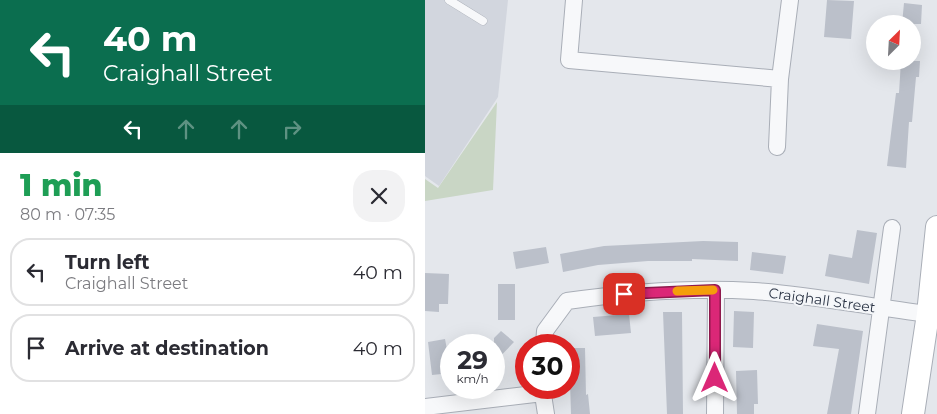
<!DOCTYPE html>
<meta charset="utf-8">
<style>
:root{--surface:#fff;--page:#f2f2f3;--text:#2b2b33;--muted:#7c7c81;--line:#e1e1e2}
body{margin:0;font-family:Montserrat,sans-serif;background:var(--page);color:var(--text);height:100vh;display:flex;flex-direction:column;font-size:19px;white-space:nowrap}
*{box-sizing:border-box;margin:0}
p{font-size:16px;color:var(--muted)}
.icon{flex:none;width:28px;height:28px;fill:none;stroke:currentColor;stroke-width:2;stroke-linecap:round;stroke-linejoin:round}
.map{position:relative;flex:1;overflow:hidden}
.side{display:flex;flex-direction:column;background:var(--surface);width:425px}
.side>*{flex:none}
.top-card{background:#0b6e4f;color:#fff;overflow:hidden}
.needle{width:32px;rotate:24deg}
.buttons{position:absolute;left:441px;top:15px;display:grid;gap:10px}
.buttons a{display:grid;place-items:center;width:55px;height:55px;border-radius:50%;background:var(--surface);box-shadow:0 5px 20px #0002;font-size:25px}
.speed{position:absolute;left:15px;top:334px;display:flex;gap:10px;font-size:25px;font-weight:700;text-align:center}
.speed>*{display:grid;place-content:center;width:65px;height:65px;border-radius:50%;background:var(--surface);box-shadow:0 5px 20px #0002;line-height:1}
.speed small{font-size:12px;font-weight:400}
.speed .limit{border:8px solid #d22;background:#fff;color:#111}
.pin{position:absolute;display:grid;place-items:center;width:42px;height:42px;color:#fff;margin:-21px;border-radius:10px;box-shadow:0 2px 8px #0006}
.me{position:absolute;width:55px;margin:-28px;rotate:0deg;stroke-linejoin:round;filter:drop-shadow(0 0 4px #0008)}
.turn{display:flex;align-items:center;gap:18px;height:105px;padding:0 20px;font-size:22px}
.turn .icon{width:65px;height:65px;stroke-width:2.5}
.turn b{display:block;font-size:35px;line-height:42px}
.lanes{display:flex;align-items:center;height:48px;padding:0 20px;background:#0003;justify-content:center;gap:25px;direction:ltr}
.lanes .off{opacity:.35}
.round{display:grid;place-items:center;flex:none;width:52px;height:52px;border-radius:20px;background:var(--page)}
.summary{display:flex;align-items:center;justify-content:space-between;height:85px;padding:0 20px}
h1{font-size:30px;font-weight:800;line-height:38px;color:#1e9e55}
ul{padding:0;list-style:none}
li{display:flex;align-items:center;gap:15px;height:68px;margin:0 10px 8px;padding:0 10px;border:2px solid var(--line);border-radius:20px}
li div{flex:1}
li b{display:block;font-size:19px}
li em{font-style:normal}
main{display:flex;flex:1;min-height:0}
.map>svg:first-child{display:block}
.built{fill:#d2d6de}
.green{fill:#c9d6c5}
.building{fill:#bbc0ca}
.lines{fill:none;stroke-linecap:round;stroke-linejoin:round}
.lane-casing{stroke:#a9aeb7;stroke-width:9}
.street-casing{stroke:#a9aeb7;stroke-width:18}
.secondary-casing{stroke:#a9aeb7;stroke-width:24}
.lane{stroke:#f7f8fa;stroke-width:8}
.street{stroke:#f7f8fa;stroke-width:16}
.secondary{stroke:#fff;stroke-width:22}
.route-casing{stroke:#8e194d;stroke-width:12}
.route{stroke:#db2777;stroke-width:9}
.slow{stroke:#f59e0b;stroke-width:9}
.labels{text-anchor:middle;stroke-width:4;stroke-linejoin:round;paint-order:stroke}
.street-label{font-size:14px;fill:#2b3445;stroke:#f4f6f9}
</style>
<main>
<section class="side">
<div class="top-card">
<div class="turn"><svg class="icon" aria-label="left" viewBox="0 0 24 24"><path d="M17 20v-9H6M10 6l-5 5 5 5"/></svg><div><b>40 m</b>Craighall Street</div></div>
<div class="lanes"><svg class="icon" aria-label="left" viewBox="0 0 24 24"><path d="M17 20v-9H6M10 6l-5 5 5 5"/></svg><svg class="icon off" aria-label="ahead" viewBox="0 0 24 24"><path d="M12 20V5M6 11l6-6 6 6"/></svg><svg class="icon off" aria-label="ahead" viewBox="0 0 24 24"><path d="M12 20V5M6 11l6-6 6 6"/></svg><svg class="icon off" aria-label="right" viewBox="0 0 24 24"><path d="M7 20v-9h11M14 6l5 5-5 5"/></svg></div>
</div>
<div class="summary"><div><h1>1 min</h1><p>80 m · 07:35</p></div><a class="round"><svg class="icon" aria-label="close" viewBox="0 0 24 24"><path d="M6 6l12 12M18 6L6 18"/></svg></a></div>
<ul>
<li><svg class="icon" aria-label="left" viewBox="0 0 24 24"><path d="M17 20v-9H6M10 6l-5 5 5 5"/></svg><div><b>Turn left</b><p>Craighall Street</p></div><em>40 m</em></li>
<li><svg class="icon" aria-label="arrive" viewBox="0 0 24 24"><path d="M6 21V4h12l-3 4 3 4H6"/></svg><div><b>Arrive at destination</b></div><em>40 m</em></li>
</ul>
</section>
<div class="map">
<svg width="512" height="414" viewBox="0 0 512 414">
<rect width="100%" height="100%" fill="#e4e7ec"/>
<path class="built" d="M0,0H83L73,97L14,186L0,176Z"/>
<path class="green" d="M72,102L68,190L0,201V179L13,188Z"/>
<path class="building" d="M402,0L429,1L426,39L399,37Z
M479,3L497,5L496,24H477Z
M476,61H495L494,77H491L487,122H484L481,168L462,166L471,93H474Z
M432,230L452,233L444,284L400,276L404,254L427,258Z
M278,241L313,242V261L267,259V261H223L173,265L138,272L135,254L179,246Z
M121,247L124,263L91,269L88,252Z
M327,252L361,256L358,274L325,270Z
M0,273L24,274L23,304H14V312L0,311Z
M73,284H90V320H73Z
M309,311L329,312L328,348L308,347Z
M238,312H257L258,414H242Z
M204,314L206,333L170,336L168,317Z
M392,324L438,331L426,414H402L414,349L388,346Z
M76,331L89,342L69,363V338Z
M20,339L23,355L26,354V373L7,375L3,342Z
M144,348H160L161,395L163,394L165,414H146Z
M332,370L333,404H329V414H312L311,371Z"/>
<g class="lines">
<defs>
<path id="lane" d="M24,0L58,21"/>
<path id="street" d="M149,0L144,60L355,79L365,0
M352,147L355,79
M119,345L120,331L142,301C204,292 267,287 329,291C387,295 445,307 503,314
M117,388L121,414
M0,407L118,393
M290,414L291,290
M442,414L467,228"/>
<path id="secondary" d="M488,414L503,314L512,227"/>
</defs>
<use href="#lane" class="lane-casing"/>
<use href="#street" class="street-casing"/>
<use href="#secondary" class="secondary-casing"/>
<use href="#lane" class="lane"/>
<use href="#street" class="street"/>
<use href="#secondary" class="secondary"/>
</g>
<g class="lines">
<defs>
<path id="route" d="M199,294L290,290V378"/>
</defs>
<use href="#route" class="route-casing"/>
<use href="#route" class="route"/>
<path class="slow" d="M252,291L288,290"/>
</g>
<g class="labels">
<g class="street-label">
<text transform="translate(397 300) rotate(8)" y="5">Craighall Street</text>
</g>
</g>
</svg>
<div class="buttons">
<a><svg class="needle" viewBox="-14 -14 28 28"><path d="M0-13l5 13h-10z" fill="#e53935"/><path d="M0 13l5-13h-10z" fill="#7c7c81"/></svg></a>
</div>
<div class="speed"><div>29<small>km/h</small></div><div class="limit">30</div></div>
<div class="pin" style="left:199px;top:294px;background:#d93025"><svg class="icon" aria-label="arrive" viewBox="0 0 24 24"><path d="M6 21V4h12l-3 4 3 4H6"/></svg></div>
<svg class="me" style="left:290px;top:378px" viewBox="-20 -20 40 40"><path d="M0-17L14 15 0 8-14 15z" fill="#db2777" stroke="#fff" stroke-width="4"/></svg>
</div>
</main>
